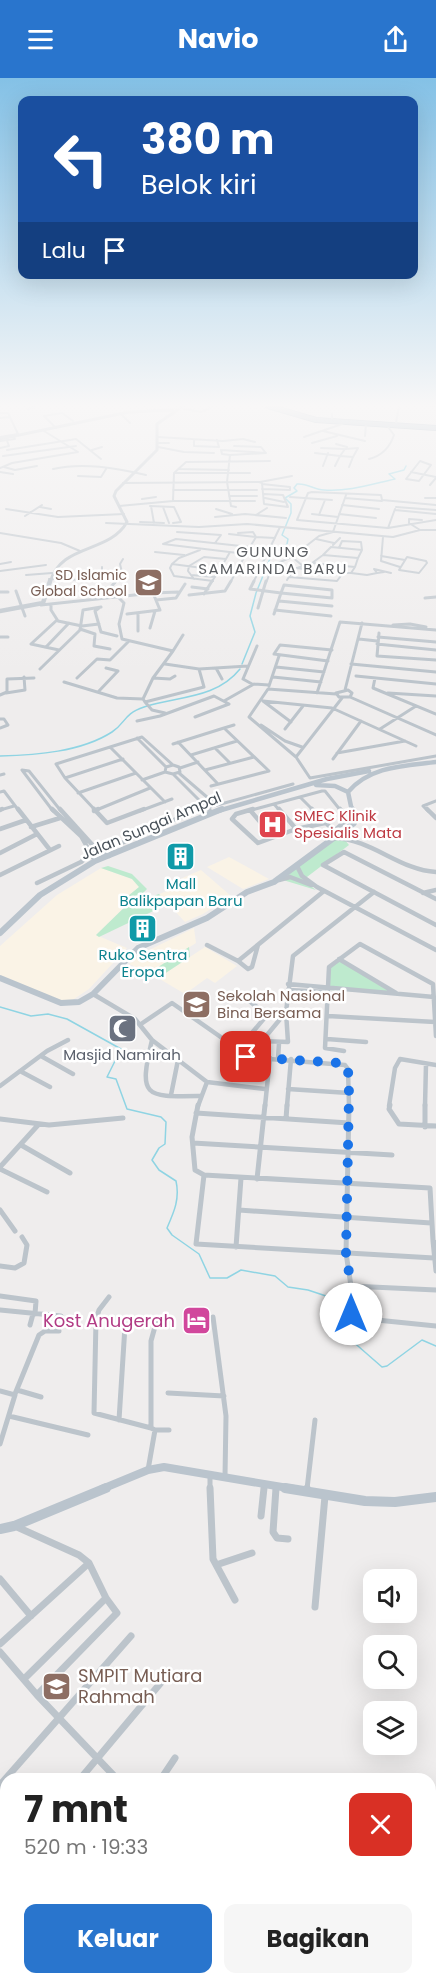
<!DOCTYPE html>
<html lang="id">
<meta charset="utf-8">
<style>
:root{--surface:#fff;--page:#f6f6f6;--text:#222;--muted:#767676;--accent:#2975cd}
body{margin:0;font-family:Poppins,sans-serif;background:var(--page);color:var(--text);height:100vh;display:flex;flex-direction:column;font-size:22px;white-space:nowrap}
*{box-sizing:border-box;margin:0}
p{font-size:20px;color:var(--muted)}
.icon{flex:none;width:33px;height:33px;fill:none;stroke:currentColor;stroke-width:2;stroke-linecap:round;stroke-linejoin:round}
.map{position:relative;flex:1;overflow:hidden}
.drawer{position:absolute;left:0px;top:1695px;width:436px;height:212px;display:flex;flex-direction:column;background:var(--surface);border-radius:18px 18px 0 0;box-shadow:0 6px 24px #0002}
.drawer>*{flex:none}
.banner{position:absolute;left:18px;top:18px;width:400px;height:183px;border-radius:12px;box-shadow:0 6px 24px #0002;background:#1a4fa0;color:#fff;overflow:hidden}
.controls{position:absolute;left:363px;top:1491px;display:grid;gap:12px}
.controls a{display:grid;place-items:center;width:54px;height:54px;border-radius:12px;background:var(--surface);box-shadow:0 6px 24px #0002;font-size:30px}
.pin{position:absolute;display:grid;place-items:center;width:51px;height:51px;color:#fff;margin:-26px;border-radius:12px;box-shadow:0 3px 9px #0006}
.me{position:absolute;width:66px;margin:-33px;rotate:0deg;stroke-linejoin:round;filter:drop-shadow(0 0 4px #0008)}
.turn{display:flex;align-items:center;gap:21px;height:126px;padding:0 24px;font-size:27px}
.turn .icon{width:78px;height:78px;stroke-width:2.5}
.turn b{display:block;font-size:42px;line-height:51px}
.then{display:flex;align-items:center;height:57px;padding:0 24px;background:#0003;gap:12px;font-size:22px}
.round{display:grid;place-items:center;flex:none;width:63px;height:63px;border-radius:12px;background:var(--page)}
.headline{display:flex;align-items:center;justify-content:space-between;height:102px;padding:0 24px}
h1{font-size:36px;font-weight:700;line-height:45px}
.action{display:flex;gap:12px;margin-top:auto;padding:12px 24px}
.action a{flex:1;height:69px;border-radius:12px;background:var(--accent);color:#fff;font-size:24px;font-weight:700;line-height:69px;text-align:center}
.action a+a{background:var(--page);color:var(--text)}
header{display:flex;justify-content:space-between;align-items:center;height:78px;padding:0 24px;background:var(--accent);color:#fff;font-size:27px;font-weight:700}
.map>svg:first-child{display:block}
.commercial{fill:#faf3e6}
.green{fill:#beeace}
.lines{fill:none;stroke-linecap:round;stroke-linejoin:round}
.stream{stroke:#8fd4e3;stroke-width:1.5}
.trunk-casing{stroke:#748ca3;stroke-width:6}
.minor-far4{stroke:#bcc4cb;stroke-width:2}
.minor-far3{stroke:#bcc4cb;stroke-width:3}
.minor-far2{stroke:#bcc4cb;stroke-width:4.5}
.minor-far1{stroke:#bcc4cb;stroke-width:5}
.minor{stroke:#bcc4cb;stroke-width:7}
.tertiary-far1{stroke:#bcc4cb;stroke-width:3}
.tertiary{stroke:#bcc4cb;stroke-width:4.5}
.secondary-far3{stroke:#bac4cd;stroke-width:4.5}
.secondary-far2{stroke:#bac4cd;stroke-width:6}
.secondary-far1{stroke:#bac4cd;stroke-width:8}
.secondary{stroke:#bac4cd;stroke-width:10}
.trunk{stroke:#9bafc0;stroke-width:4.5}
.route{stroke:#1a73e8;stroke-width:10;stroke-dasharray:0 18}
.labels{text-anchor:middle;stroke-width:5;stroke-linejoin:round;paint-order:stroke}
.far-education-label{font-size:14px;fill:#785e54;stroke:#fff;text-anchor:end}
.far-quarter-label{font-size:15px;letter-spacing:1.5px;fill:#5a5d61;stroke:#fff}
.health-label{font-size:15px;fill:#be3a42;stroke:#fff;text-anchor:start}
.street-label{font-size:15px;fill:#475058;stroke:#fff}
.culture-label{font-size:15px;fill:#0d838f;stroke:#fff}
.education-label{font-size:15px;fill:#785e54;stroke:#fff;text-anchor:start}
.worship-label{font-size:15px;fill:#5b616d;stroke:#fff}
.near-hotel-label{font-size:18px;fill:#b23c85;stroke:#fff;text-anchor:end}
.near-education-label{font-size:18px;fill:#785e54;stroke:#fff;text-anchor:start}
</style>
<header><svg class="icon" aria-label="menu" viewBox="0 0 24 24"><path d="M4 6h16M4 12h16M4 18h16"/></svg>Navio<svg class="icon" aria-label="share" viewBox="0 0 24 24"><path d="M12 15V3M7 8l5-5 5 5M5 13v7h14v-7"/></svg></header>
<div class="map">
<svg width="436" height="1906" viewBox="0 0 436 1906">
<rect width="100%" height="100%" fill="#efeded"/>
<path class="commercial" d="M229,779L269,801L243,811L207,789Z
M101,790L132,801L139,809L128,818L134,820L96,857L127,870L89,911L71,923L62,924L0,898V868L57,817Z
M201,792L231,818L203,836L185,844L159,816L177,809L180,801Z
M194,850L196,865L149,895L129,886L143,875Z
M205,869L237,888L215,905L207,900L185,916L158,900Z"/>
<path class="green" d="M333,761L345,762L349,767L303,802L316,812L283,802L297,788Z
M108,788L132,796L147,811L136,822L151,831L160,826L153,818L159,816L168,826L99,859L96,857L133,821L128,818L139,809L132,801L101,790Z
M189,869L190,879L158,900L149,895Z
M339,881L398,916L328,912L329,889Z"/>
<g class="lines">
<path class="stream" d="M242,586L255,554L250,538L256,515L271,478L287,466L288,461L282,457L291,435V426L285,420L297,413L294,410L297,406C308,405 314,412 324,412C348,414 372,406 395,401L389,396L404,392L406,388
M0,678C36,677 81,674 112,654C126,645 123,636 144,629C178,618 216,621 240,591
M0,929L31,938L48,936L67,941L121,971L107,999L116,1001L127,1031L161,1039L166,1044L165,1066L159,1070L152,1082L159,1092L176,1103C180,1121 174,1134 167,1150L172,1157L199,1176L210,1200H227L241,1192L275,1198L288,1209L308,1212L329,1219L328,1238L335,1248L382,1289L387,1288L422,1262L436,1268"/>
<defs>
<path id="trunk" d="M268,328L316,342L436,350"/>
</defs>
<use href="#trunk" class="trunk-casing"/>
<path class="minor-far4" d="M427,328H436
M180,330L201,334L212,329
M28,331L34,328
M0,335H8L18,356L0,359
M120,335L130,345
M332,336V342
M0,340L10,339
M396,345L399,328
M56,350L44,338L62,335L73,343
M323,353L365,363
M365,358L366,346
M158,359L223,363L243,361L255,364
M304,359L345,345
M194,362V368L219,369L217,362
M0,363L15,361L14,359
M158,365H169
M312,365L337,358
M336,366L347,369
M234,368L261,369L265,374
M158,369L184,374L214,375
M0,370L9,368L6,360
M321,370L344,371
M358,370L353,379L340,378L345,371Z
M7,372L76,361L101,381
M92,372L102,369
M221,372L266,375L230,377
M221,372L222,376L230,377L227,404L231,428L236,429
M315,375L340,378
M3,378L76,368
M369,381C381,378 390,369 394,357L386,346
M420,383L431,387L419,403L406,401Z
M323,388L328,375
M335,388L340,378
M4,389L15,392L37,388
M349,389L353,379
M0,390L12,385L78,374L44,353
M53,391C83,384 116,390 146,397
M179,391L229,392
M0,394L13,396
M411,394L436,399
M174,395L186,384L270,383
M78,398L101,399L106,391
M260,404L292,398
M123,405L259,404L262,405L264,426L288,429L283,417L264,416
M262,406L290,409V412L262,411
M430,407L436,400
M173,412H257
M229,418H257
M290,419L332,422
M265,420L284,424
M345,420L382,423
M425,420H436
M142,421L156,419
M173,423L174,395H250
M342,427L379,431
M436,427L382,422L381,417L312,414L308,415L297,442L388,450L436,442
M119,428L173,423H255
M150,428L174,429L181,444L173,445
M151,428L154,445
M40,429L51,431
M163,429L169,445
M396,429L436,432
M6,431L58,439L124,436
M216,431L232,436
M395,432L436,436
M312,436L338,439
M339,436L376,440
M256,437L267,430
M319,437L325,422
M25,438L42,427
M215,439L245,436L286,440
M140,444L164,445
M106,445L199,449L247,446L393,459L420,452H436
M388,450L395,431
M420,452L409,445V441L422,442
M177,454L221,457L215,465
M0,455L61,465L80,473
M238,455L253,454L256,459L275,460
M229,456L256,459L250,469L176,461L163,466L246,476L230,505
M383,459L381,483L400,489
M316,461L334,465
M333,467L340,460
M339,470L342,463L361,464L362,472
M200,472L179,480L172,486L256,497
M155,474L184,477
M323,477L331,469L362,472L358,480
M381,478L405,482
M407,479L426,483L427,485L419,495L399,492Z
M312,485L323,477L358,480L355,489
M0,486L11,484
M172,486L170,490L174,498L213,503
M303,488L312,485L355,489L351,495H343
M102,489V503
M87,491L88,503
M0,493L46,487
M384,494L377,495L374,491L391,495
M351,495L367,497L377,495
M26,497L52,495
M191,497L215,499
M289,499L337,503L343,495L295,490
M49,501L124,503L120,486L123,481
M194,501L188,493L189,488L204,479L226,481L230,474
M287,502L294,491L303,488L292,479
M115,505L116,503
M211,505L226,481
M253,505L280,449
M266,505L273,487L292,479L319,458L333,454L346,417"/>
<path class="minor-far3" d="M254,503L250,511L281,515
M284,507L332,512V520L281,515Z
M192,509L208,511
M16,513L25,538
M0,514H8
M204,516L212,503
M189,517L225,513L231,503
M114,519L110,510L116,503
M118,519L124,525L119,546L122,561L173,573L153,600L143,621
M425,520L436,519
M156,522L176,520L185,506
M279,523L332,528
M51,526V532L58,543L82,548L99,546
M41,527L153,515V508
M99,530L95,533L101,554L117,558
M258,530L266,503
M275,532L331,538
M138,535V553
M127,536L160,532L153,515L178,514
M274,536L281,515
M393,547L410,546L426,549
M150,550L155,533
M80,551L95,556L94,568L110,571
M379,555L377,578L436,582
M0,559H8
M378,559L436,564
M359,561L377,563
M31,566L57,542
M31,566L59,572
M377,566L436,572
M257,568L243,601L252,606L269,607
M46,569L69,545
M173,573L183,557
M328,583L274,576L280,567L332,572
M165,586L199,591L248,588
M351,586L436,594
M276,589L324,594
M216,590L222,601
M40,591L80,552L83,532L101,529
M356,598L436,606
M273,599L321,604
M77,600L97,581L110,582L129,563
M153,600L170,601L175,598
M375,600L373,610L436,636
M64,604L117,620L143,621L145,624L204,609L199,591
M269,608L279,578
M345,612L362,545
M348,612L352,615L350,619H339L336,615Z
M98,614L118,593L106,590
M6,615L25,612L24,599
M317,615L340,544L436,552
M388,615L436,618
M336,616L268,611L249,639L296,679L310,700L436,678
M0,617L7,614V601L34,600
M350,619L436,657
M224,623L254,606
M145,624L152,632L165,635
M195,639L229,626
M0,641H4L8,647L0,650
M137,643L160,638L214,618L229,626
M291,644L263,623L332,630L416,668
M261,647L285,663L302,669
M224,650L234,647
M285,651L303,628
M380,651L416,628
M137,660L166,689
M178,664L218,706
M173,666L224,650L269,693L211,708
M110,669L165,724
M215,670L230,685
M337,675L405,663
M191,677L237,663
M296,679L342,620
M333,681L361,643
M173,687L179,689L180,694L173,696L165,694L166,689Z
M180,690L198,684
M205,692L254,679
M179,695L215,726
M173,696L210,733
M0,697L4,696
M65,700L123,681
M142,702L165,694
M0,714L4,713L19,733
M78,715L136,695
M300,719L314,733
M274,726L280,733
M0,732L14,728
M53,733L22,692L29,693L61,733
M94,733L150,710
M96,733L65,700L56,686L142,659L173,687
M140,733L172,721
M196,733L293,706
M248,733L322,713H325L341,733
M428,733L423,728L436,723"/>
<path class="minor-far2" d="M18,731L50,772
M52,731L81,758L95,783
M60,731L98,773L109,778
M94,731L107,745L144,731
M208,731L212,735
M253,731L236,736L232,741L258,765L296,751L325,745
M279,731L296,751
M312,731L334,753L348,741L340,731
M427,731L436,740
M0,732L2,731
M250,732L273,759
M94,733L98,731
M31,749L60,740
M0,751L26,742
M334,760C372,761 399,792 436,794
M0,775L37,756
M297,788L302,798L317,809L436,872
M0,797L59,768
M279,802L290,799L311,807
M37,805L81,784L90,776L110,770L199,731
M423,815L436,812
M436,821L344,774L323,787L436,847
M207,867L238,883L248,891L252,889L258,867
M339,881L396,915
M238,883L324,813
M288,906L434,919
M288,912L328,914
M93,916L135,941L152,962L207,1004
M286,934L288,964L262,963Z
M286,934L293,878L374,814
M328,938L435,944
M141,946L172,925L235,969H240L267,937L238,914
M327,961L366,964
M152,962C138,1020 145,1019 200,1018
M344,973L325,970L329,889L360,866L433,906L436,958
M41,978L73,996
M246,979L345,987L348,991L349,1028
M278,981L279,965
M20,993L50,1009
M0,1008L47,973L68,962
M288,1011L349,1015
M171,1017L178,982
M198,1028L207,1004L265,1011
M265,1028L270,980
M287,1028L291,981
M389,1028L395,990L400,981L436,987
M425,1028L426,986"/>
<path class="minor-far1" d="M198,1027L192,1059L195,1092L204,1097L430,1110L433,1163L436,1165
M349,1027L346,1175L351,1208V1236L357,1240L436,1248
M390,1027L389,1031L399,1046L436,1048
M196,1035L349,1045
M0,1041L49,1047L123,1040
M286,1041L287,1027
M425,1049V1027
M193,1065L392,1077
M21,1067L70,1095
M0,1089L39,1046
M0,1091L47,1114
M204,1097L196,1166L434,1180
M257,1101L265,1027
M0,1132L15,1153
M239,1132L431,1145
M433,1163L436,1193
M236,1169L241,1100
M0,1188L15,1190L24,1185L27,1167L22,1159
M351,1208L436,1212
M0,1218L36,1223L35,1236
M109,1219L99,1232L96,1242L94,1335L151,1350
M0,1232L61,1238
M213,1239L226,1338L225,1398
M30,1247L33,1236
M17,1312L41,1319
M0,1313L15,1317L0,1366
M168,1315L224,1318
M15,1316L39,1257L45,1253H59
M9,1338L88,1357
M119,1342L125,1248
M155,1352H169
M148,1392L155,1352L151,1350V1263L156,1245
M210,1398V1411
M264,1411V1406
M276,1411V1408
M307,1411L315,1342"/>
<path class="minor" d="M210,1410L213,1481L235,1522
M276,1410L273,1454L277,1460L288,1461
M307,1412V1410
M261,1438L264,1410
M216,1487L252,1475
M0,1501L31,1538
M315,1529L325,1418
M0,1566L89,1485L79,1477L17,1449
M0,1574L37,1617L117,1701
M24,1601L106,1520
M37,1617L117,1535L106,1520L89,1485
M80,1701L164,1601
M161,1701L175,1680
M0,1707L131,1558
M430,1761L436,1760
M0,1789L6,1799
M430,1828L436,1829
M430,1883L436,1884
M65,1900L66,1906
M410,1900V1906
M132,1906H135"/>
<path class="tertiary-far1" d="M0,361L129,334L173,332
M50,505C60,465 109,476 127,444L114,418L116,413L157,372V346L183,328"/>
<path class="tertiary" d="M0,533L43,525L50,503"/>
<path class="secondary-far3" d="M316,707L335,708L348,714
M218,733L327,701L369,693
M352,733L348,714C370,688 404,688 436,684"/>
<path class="secondary-far2" d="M0,855L40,817L95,783L222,731
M0,900L61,925L79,924L93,916L138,870L207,840L247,814L274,804L354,745L356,740L352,731"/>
<path class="secondary-far1" d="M102,1411L148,1392L164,1389L294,1411"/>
<path class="secondary" d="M285,1410L365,1423L395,1424L436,1419
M0,1451L14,1448L106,1410"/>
<use href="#trunk" class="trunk"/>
</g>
<linearGradient id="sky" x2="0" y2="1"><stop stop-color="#84c1e6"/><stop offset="0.55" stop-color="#f8f7f7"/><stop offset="1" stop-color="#f8f7f7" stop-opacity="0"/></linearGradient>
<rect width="436" height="595" fill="url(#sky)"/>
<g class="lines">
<path class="route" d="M246,979L340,985L348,991L349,1015L346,1175L351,1208V1236"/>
</g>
<defs>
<symbol id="school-square" viewBox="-11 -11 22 22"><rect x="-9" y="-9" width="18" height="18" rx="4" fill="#8d6e63" stroke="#fff"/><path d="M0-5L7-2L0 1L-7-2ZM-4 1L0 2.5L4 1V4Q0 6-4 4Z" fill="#fff"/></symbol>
<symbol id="hospital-square" viewBox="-11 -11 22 22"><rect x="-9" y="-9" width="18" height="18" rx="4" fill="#e0444e" stroke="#fff"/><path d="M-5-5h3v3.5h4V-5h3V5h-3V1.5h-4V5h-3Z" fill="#fff"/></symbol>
<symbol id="building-square" viewBox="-11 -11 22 22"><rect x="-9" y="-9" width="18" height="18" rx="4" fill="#0f9aa8" stroke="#fff"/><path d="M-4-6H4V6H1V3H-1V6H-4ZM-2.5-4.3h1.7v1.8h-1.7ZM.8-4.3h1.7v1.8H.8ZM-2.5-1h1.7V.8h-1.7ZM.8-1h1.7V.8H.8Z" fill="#fff"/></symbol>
<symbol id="mosque-square" viewBox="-11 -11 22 22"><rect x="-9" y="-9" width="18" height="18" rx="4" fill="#6b7280" stroke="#fff"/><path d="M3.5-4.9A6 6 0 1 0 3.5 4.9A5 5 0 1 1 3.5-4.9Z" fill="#fff"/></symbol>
<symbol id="hotel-square" viewBox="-11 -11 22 22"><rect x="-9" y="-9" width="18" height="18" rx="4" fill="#d1479c" stroke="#fff"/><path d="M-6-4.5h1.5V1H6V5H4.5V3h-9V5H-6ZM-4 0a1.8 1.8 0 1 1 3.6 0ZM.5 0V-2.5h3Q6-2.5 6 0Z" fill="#fff"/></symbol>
</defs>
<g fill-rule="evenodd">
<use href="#school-square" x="132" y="488" width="33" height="33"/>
<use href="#hospital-square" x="256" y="730" width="33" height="33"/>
<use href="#building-square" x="164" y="762" width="33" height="33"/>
<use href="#building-square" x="126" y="834" width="33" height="33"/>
<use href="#school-square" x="180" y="910" width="33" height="33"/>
<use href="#mosque-square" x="106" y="934" width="33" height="33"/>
<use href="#hotel-square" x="180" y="1226" width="33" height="33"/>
<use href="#school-square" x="40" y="1592" width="33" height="33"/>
</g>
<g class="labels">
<g class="far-education-label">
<text x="127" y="502">SD Islamic<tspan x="127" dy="16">Global School</tspan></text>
</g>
<g class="far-quarter-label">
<text x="273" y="479">GUNUNG<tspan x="273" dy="17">SAMARINDA BARU</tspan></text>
</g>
<g class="health-label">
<text x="294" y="743">SMEC Klinik<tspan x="294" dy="17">Spesialis Mata</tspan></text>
</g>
<g class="street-label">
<text transform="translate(151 748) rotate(-23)" y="5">Jalan Sungai Ampal</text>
</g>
<g class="culture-label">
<text x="181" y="811">Mall<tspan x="181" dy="17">Balikpapan Baru</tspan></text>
<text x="143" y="882">Ruko Sentra<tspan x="143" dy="17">Eropa</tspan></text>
</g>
<g class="education-label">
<text x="217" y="923">Sekolah Nasional<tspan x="217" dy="17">Bina Bersama</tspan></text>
</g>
<g class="worship-label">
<text x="122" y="982">Masjid Namirah</text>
</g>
<g class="near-hotel-label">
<text x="175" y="1249">Kost Anugerah</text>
</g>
<g class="near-education-label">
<text x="78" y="1604">SMPIT Mutiara<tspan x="78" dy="21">Rahmah</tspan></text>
</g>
</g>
</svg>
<div class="controls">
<a><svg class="icon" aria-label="sound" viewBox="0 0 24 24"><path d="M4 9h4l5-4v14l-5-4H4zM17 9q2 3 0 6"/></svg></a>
<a><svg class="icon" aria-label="search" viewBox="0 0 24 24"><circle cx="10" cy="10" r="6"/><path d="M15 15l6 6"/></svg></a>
<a><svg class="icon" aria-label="layers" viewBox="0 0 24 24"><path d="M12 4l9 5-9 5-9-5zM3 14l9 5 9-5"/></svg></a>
</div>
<div class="pin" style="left:246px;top:979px;background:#d93025"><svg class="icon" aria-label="arrive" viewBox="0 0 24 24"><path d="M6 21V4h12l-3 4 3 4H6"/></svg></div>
<svg class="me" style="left:351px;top:1236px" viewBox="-20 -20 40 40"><circle r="19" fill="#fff"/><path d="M0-13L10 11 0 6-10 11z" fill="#1a73e8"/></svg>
<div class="banner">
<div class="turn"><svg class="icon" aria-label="left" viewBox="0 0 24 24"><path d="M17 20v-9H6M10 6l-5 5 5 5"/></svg><div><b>380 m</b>Belok kiri</div></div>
<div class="then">Lalu<svg class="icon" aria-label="arrive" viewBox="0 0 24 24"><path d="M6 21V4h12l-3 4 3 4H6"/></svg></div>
</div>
<section class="drawer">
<div class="headline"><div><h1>7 mnt</h1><p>520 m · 19:33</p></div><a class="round" style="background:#d93025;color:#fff"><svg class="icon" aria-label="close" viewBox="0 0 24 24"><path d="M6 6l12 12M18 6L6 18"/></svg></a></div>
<div class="action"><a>Keluar</a><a>Bagikan</a></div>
</section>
</div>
